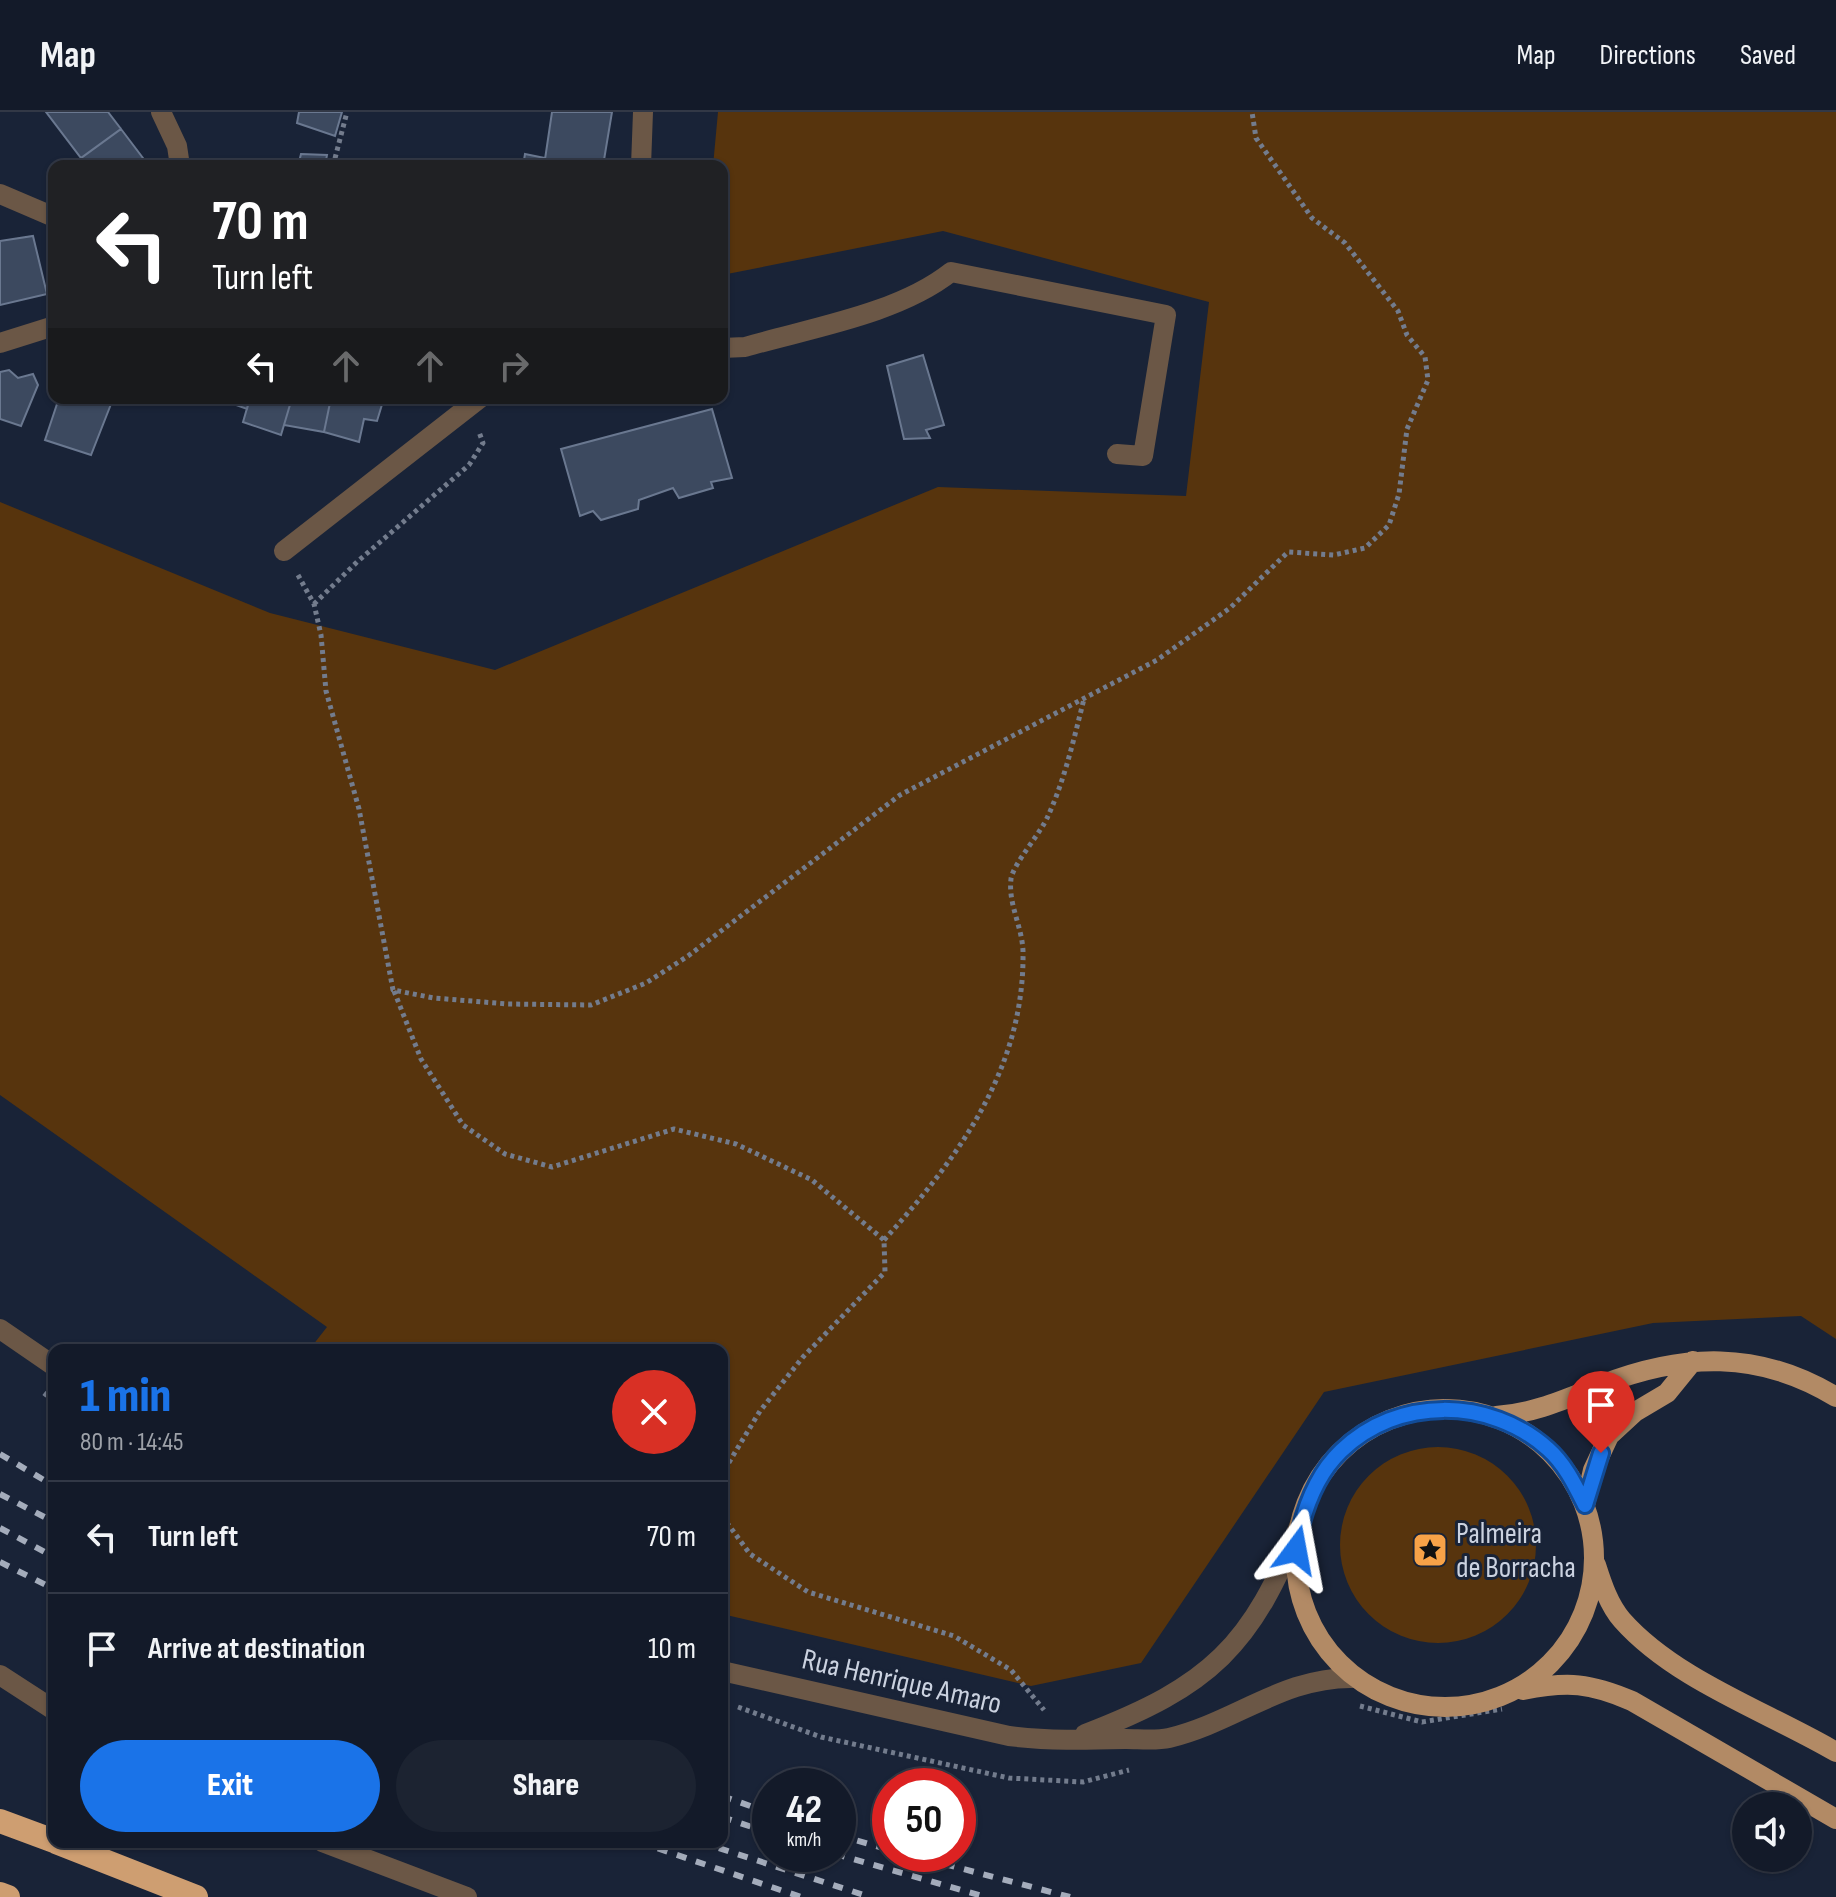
<!DOCTYPE html>
<meta charset="utf-8">
<style>
:root{--surface:#131a29;--page:#1c2331;--text:#f1f3f6;--muted:#9da1a8;--line:#323846;--accent:#1a73e8}
body{margin:0;font-family:"Sofia Sans Condensed",sans-serif;background:var(--page);color:var(--text);height:100vh;display:flex;flex-direction:column;font-size:30px;white-space:nowrap}
*{box-sizing:border-box;margin:0}
p{font-size:26px;color:var(--muted)}
.icon{flex:none;width:44px;height:44px;fill:none;stroke:currentColor;stroke-width:2;stroke-linecap:round;stroke-linejoin:round}
.map{position:relative;flex:1;overflow:hidden}
.side{position:absolute;left:48px;top:1232px;width:680px;height:504px;display:flex;flex-direction:column;background:var(--surface);border-radius:16px;box-shadow:0 2px 6px #0004,0 0 0 2px var(--line)}
.side>*{flex:none}
.hud{position:absolute;left:48px;top:48px;width:680px;height:244px;border-radius:16px;box-shadow:0 2px 6px #0004,0 0 0 2px var(--line);background:#202124;color:#fff;overflow:hidden}
.controls{position:absolute;left:1732px;top:1680px;display:grid;gap:16px}
.controls a{display:grid;place-items:center;width:80px;height:80px;border-radius:50%;background:var(--surface);box-shadow:0 2px 6px #0004,0 0 0 2px var(--line);font-size:40px}
.speed{position:absolute;left:752px;top:1656px;display:flex;gap:16px;font-size:40px;font-weight:700;text-align:center}
.speed>*{display:grid;place-content:center;width:104px;height:104px;border-radius:50%;background:var(--surface);box-shadow:0 2px 6px #0004,0 0 0 2px var(--line);line-height:1}
.speed small{font-size:20px;font-weight:400}
.speed .limit{border:12px solid #d22;background:#fff;color:#111}
.pin{position:absolute;display:grid;place-items:center;width:68px;height:68px;color:#fff;margin:-82px -34px;border-radius:50% 50% 50% 0;rotate:-45deg;box-shadow:0 0 8px #0007}
.pin .icon{rotate:45deg}
.me{position:absolute;width:88px;margin:-44px;rotate:13deg;stroke-linejoin:round;filter:drop-shadow(0 0 6px #0008)}
.turn{display:flex;align-items:center;gap:28px;height:168px;padding:0 32px;font-size:36px}
.turn .icon{width:104px;height:104px;stroke-width:2.5}
.turn b{display:block;font-size:56px;line-height:68px}
.lanes{display:flex;align-items:center;height:76px;padding:0 32px;background:#0003;justify-content:center;gap:40px;direction:ltr}
.lanes .off{opacity:.35}
.round{display:grid;place-items:center;flex:none;width:84px;height:84px;border-radius:42px;background:var(--page)}
.head{display:flex;align-items:center;justify-content:space-between;height:136px;padding:0 32px}
h1{font-size:48px;font-weight:800;line-height:60px;color:var(--accent)}
.primary-button{display:flex;gap:16px;margin-top:auto;padding:16px 32px}
.primary-button a{flex:1;height:92px;border-radius:48px;background:var(--accent);color:#fff;font-size:32px;font-weight:800;line-height:92px;text-align:center}
.primary-button a+a{background:var(--page);color:var(--text)}
ul{padding:0;list-style:none}
li{display:flex;align-items:center;gap:24px;height:112px;padding:0 32px;border-top:2px solid var(--line)}
li div{flex:1}
li b{display:block;font-size:30px}
li em{font-style:normal}
header{display:flex;align-items:center;gap:48px;box-sizing:border-box;height:112px;padding:0 40px;background:var(--surface);border-bottom:2px solid var(--line)}
header strong{font-size:38px}
nav{display:flex;gap:44px;margin-inline-start:auto;font-size:28px}
.map>svg:first-child{display:block}
.green{fill:#57340d}
.building{fill:#3c495f;stroke:#6a7890;stroke-width:2}
.lines{fill:none;stroke-linecap:round;stroke-linejoin:round}
.path{stroke:#737c8d;stroke-width:5;stroke-dasharray:4 4;stroke-linecap:butt}
.minor{stroke:#6b5746;stroke-width:20}
.major{stroke:#b28a65;stroke-width:20}
.highway{stroke:#ce9e71;stroke-width:24}
.rail{stroke:#a4acbb;stroke-width:6;stroke-dasharray:10 10;stroke-linecap:butt}
.route-casing{stroke:#114b97;stroke-width:20}
.route{stroke:#1a73e8;stroke-width:14}
.labels{text-anchor:middle;stroke-width:6;stroke-linejoin:round;paint-order:stroke}
.poi-label{font-size:30px;fill:#cbd2e0;stroke:#192337;text-anchor:start}
.street-label{font-size:30px;fill:#cbd2e0;stroke:#192337}
</style>
<header>
<strong>Map</strong>
<nav><a>Map</a><a>Directions</a><a>Saved</a></nav>
</header>
<div class="map">
<svg width="1836" height="1785" viewBox="0 0 1836 1785">
<rect width="100%" height="100%" fill="#192337"/>
<path class="green" d="M718,0H1836V1227L1801,1204L1653,1211L1324,1280L1141,1551L1031,1574L722,1502V1238H309L327,1215L0,983V390L270,501L495,558L938,375L1186,384L1209,190L943,119L722,163V54H713Z
M1340 1433a98 98 0 1 1 196 0a98 98 0 1 1-196 0Z"/>
<path class="building" d="M46,0H108L121,17L81,46Z
M299,0H342L335,24L297,11Z
M552,0H612L603,54H544Z
M121,17L149,54H87L81,46Z
M301,42L327,43L325,54H298Z
M525,42L545,46L544,54H523Z
M722,97L726,176L722,177Z
M33,124L47,182L0,193V129Z
M923,243L944,313L926,318L930,326L904,327L887,254Z
M9,258L18,266L33,262L38,273L21,314L0,307V260Z
M59,286L113,287L91,343L45,328Z
M217,286H250L247,297Z
M250,286H292L281,323L243,310Z
M292,286H331L324,320L284,313Z
M331,286H384L377,309L364,307L359,330L324,320Z
M712,297L732,366L711,370L713,376L679,386L673,376L639,388L638,397L601,408L593,399L580,404L561,337Z"/>
<g class="lines">
<path class="path" d="M333,54L347,0
M298,463L314,492L321,523L326,579L359,697L393,878L434,886L508,892L591,893L646,871L688,844L900,683L1157,548L1230,496L1288,440L1334,443L1365,436L1389,413L1399,382L1407,317L1428,268L1425,245L1407,223L1398,199L1345,131L1312,106L1256,26L1252,0
M314,492L357,450L469,353L483,331L479,320
M394,879L421,947L463,1013L505,1042L552,1055L674,1017L736,1032L812,1068L884,1128L885,1160L803,1245L760,1299L728,1352L722,1398
M884,1128C959,1045 1025,956 1023,839C1022,814 1008,792 1011,767C1013,752 1041,721 1048,704C1065,667 1074,626 1084,587
M44,1281L54,1289
M722,1404L750,1442L808,1480L954,1524L1011,1558L1044,1598
M1360,1594L1422,1610L1502,1597
M738,1595L821,1625L1009,1666L1083,1670L1129,1658"/>
<path class="minor" d="M161,0L177,34L180,54
M641,54L643,0
M0,82L54,105
M0,231L54,214
M722,236L745,235C810,216 898,202 951,160L1166,203L1143,344L1117,342
M284,439L480,286
M0,1217L54,1254
M722,1559L1009,1624C1048,1629 1086,1628 1126,1627C1139,1627 1156,1629 1169,1626C1236,1610 1284,1564 1355,1566
M0,1563L54,1598
M1085,1622C1210,1574 1252,1535 1301,1409
M322,1730L467,1785"/>
<path class="major" d="M1296 1446a149 149 0 1 1 298 0a149 149 0 1 1-298 0Z
M1496,1304C1536,1301 1565,1287 1601,1273C1683,1241 1759,1238 1836,1285
M1585,1393L1593,1358L1609,1324L1635,1300L1667,1281L1693,1249
M1596,1453C1602,1472 1609,1493 1622,1508C1675,1568 1768,1600 1836,1640
M1523,1578C1568,1569 1590,1571 1632,1589L1836,1707"/>
<path class="highway" d="M0,1709L54,1729
M56,1730L196,1785
M0,1782L8,1785"/>
<path class="rail" d="M0,1342L54,1374
M0,1382L54,1410
M0,1416L54,1445
M0,1450L54,1477
M722,1684L770,1701
M722,1705L770,1721
M838,1723L890,1738
M639,1730L801,1785
M700,1730L870,1785
M835,1742L986,1785
M906,1742L1070,1785"/>
</g>
<g class="lines">
<defs>
<path id="route" d="M1296,1438C1302,1402 1314,1365 1341,1339C1397,1284 1490,1285 1548,1337C1565,1352 1575,1373 1585,1393L1601,1341"/>
</defs>
<use href="#route" class="route-casing"/>
<use href="#route" class="route"/>
</g>
<defs>
<symbol id="sight-square" viewBox="-11 -11 22 22"><rect x="-9" y="-9" width="18" height="18" rx="4" fill="#f7a248" stroke="#192337"/><path d="M0-6L1.8-2.2L6-1.7L2.9 1.2L3.7 5.4L0 3.3L-3.7 5.4L-2.9 1.2L-6-1.7L-1.8-2.2Z" fill="#111"/></symbol>
</defs>
<g fill-rule="evenodd">
<use href="#sight-square" x="1410" y="1418" width="40" height="40"/>
</g>
<g class="labels">
<g class="poi-label">
<text x="1456" y="1431">Palmeira<tspan x="1456" dy="34">de Borracha</tspan></text>
</g>
<g class="street-label">
<text transform="translate(902 1569) rotate(13)" y="10">Rua Henrique Amaro</text>
</g>
</g>
</svg>
<div class="controls">
<a><svg class="icon" aria-label="sound" viewBox="0 0 24 24"><path d="M4 9h4l5-4v14l-5-4H4zM17 9q2 3 0 6"/></svg></a>
</div>
<div class="speed"><div>42<small>km/h</small></div><div class="limit">50</div></div>
<div class="pin" style="left:1601px;top:1341px;background:#d93025"><svg class="icon" aria-label="arrive" viewBox="0 0 24 24"><path d="M6 21V4h12l-3 4 3 4H6"/></svg></div>
<svg class="me" style="left:1296px;top:1438px" viewBox="-20 -20 40 40"><path d="M0-17L14 15 0 8-14 15z" fill="#1a73e8" stroke="#fff" stroke-width="4"/></svg>
<div class="hud">
<div class="turn"><svg class="icon" aria-label="left" viewBox="0 0 24 24"><path d="M17 20v-9H6M10 6l-5 5 5 5"/></svg><div><b>70 m</b>Turn left</div></div>
<div class="lanes"><svg class="icon" aria-label="left" viewBox="0 0 24 24"><path d="M17 20v-9H6M10 6l-5 5 5 5"/></svg><svg class="icon off" aria-label="ahead" viewBox="0 0 24 24"><path d="M12 20V5M6 11l6-6 6 6"/></svg><svg class="icon off" aria-label="ahead" viewBox="0 0 24 24"><path d="M12 20V5M6 11l6-6 6 6"/></svg><svg class="icon off" aria-label="right" viewBox="0 0 24 24"><path d="M7 20v-9h11M14 6l5 5-5 5"/></svg></div>
</div>
<section class="side">
<div class="head"><div><h1>1 min</h1><p>80 m · 14:45</p></div><a class="round" style="background:#d93025;color:#fff"><svg class="icon" aria-label="close" viewBox="0 0 24 24"><path d="M6 6l12 12M18 6L6 18"/></svg></a></div>
<ul>
<li><svg class="icon" aria-label="left" viewBox="0 0 24 24"><path d="M17 20v-9H6M10 6l-5 5 5 5"/></svg><div><b>Turn left</b></div><em>70 m</em></li>
<li><svg class="icon" aria-label="arrive" viewBox="0 0 24 24"><path d="M6 21V4h12l-3 4 3 4H6"/></svg><div><b>Arrive at destination</b></div><em>10 m</em></li>
</ul>
<div class="primary-button"><a>Exit</a><a>Share</a></div>
</section>
</div>
